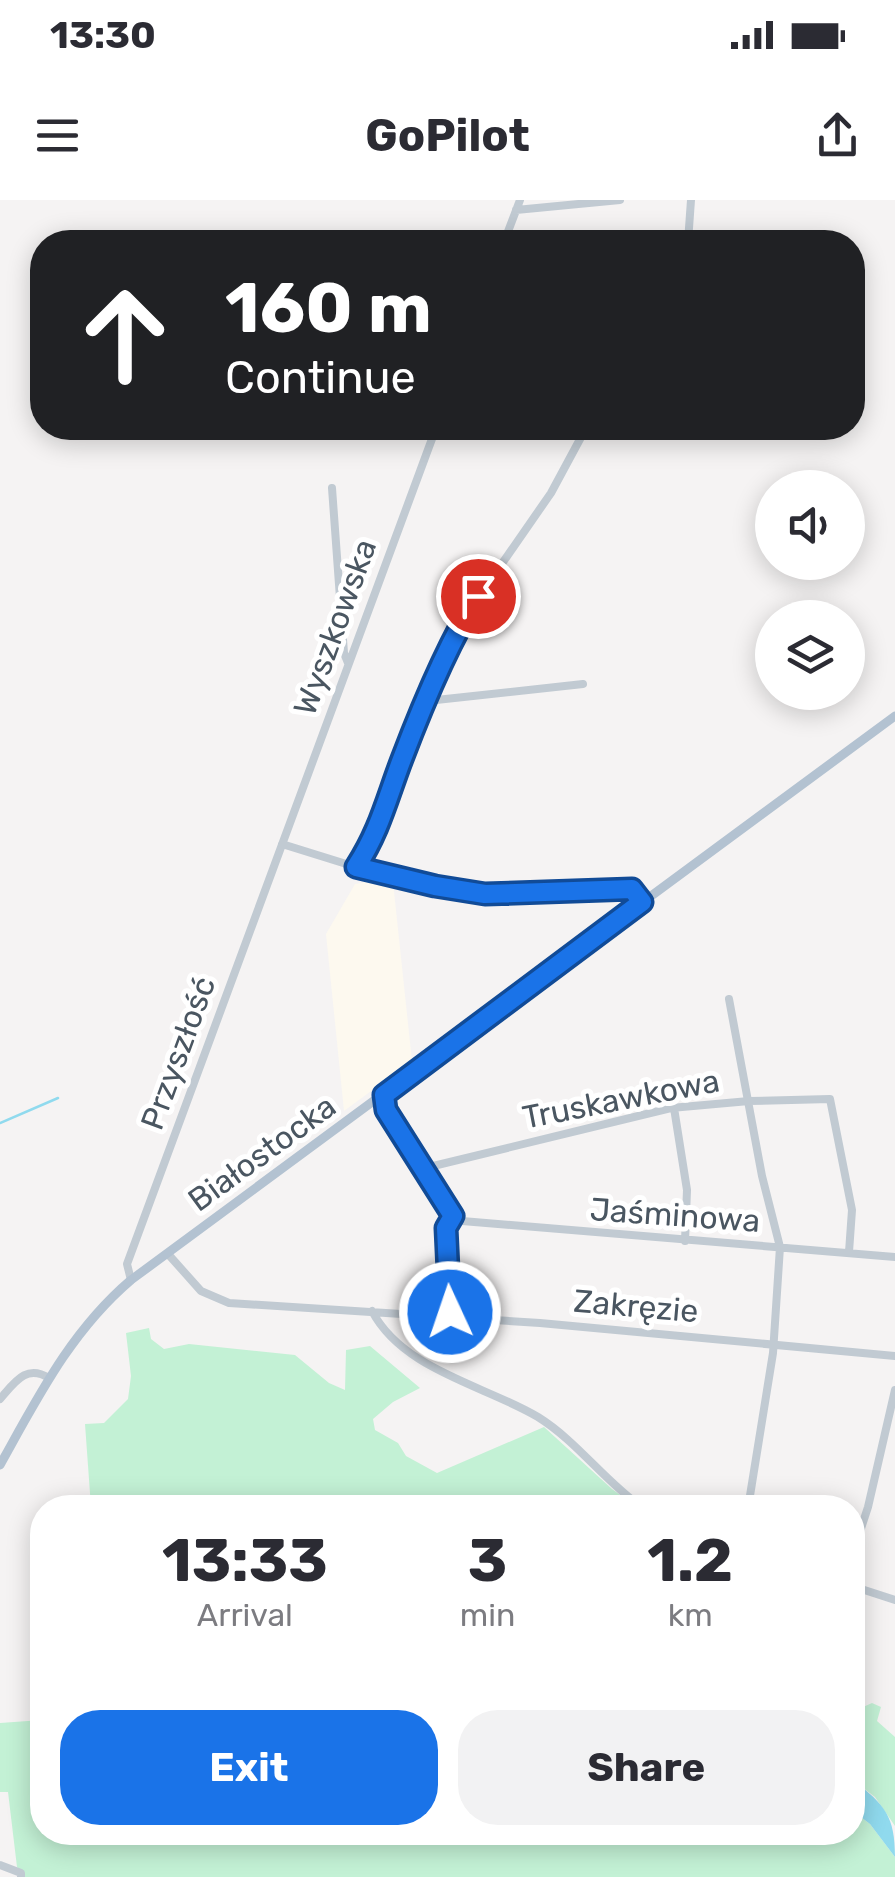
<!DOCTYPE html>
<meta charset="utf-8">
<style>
:root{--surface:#fff;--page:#f2f2f3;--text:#2b2b33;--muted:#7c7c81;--accent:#1a73e8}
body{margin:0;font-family:Rubik,sans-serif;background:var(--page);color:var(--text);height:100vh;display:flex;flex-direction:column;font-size:38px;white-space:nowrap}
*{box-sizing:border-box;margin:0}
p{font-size:32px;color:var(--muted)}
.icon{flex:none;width:55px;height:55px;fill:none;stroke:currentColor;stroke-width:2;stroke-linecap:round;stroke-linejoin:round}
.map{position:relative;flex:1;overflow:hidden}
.sheet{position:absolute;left:30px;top:1295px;width:835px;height:350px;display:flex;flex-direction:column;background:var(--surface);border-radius:40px;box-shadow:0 5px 25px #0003}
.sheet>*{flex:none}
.guide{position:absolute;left:30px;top:30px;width:835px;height:210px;border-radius:40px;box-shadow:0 5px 25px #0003;background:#202124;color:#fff;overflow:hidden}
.fabs{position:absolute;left:755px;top:270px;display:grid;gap:20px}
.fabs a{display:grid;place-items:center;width:110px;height:110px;border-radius:50%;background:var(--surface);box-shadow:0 5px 25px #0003;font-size:50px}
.pin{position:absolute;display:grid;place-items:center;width:85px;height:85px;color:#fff;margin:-42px;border:5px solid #fff;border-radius:50%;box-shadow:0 2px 10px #0007}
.me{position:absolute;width:110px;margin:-55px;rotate:357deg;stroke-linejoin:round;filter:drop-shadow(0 0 8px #0008)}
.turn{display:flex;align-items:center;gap:35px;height:210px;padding:0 30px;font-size:45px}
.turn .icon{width:130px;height:130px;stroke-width:2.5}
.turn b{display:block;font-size:70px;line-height:85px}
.eta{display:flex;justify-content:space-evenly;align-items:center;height:170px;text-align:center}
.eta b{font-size:60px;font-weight:700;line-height:70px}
.action{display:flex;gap:20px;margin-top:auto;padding:20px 30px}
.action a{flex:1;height:115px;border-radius:40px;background:var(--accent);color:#fff;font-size:40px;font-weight:700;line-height:115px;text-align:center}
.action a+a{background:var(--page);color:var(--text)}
.status{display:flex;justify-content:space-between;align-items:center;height:70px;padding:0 50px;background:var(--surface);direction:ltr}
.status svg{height:28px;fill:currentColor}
header{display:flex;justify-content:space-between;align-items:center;height:130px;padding:0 30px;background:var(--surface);font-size:45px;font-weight:700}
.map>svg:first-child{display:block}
.commercial{fill:#fdf9ef}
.green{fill:#c3f1d5}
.water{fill:#90daee}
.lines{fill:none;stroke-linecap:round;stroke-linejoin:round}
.stream{stroke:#90daee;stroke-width:2.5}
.minor{stroke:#c1cad2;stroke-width:8}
.major{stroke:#b3c2d1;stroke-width:9}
.route-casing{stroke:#114b97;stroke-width:25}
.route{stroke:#1a73e8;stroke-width:18}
.labels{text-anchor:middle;stroke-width:10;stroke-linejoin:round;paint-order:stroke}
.street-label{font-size:32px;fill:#4a5661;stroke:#fff}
</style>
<div class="status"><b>13:30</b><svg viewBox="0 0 49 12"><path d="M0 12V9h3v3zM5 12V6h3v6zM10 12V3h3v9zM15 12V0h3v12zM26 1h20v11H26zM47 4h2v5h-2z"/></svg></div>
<header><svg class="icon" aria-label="menu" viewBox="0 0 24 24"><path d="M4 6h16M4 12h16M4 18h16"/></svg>GoPilot<svg class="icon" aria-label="share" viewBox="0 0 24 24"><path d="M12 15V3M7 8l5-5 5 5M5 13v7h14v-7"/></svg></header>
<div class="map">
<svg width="895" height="1677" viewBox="0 0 895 1677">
<rect width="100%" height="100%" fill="#f5f3f3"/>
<path class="commercial" d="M370,677L393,682L412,861L344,911L326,734L355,684L366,682Z"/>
<path class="green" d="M149,1128L151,1139L164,1149L189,1144L295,1155L329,1183L345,1190L346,1150L370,1146L420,1188L393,1202L373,1219L375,1230L398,1243L406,1256L437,1273L544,1227L612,1289L637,1307H91L85,1224L104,1223L128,1199L131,1176L126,1133Z
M872,1503L881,1507L877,1521L895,1537V1626L875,1597L853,1580L852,1512Z
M42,1520V1632H852L853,1611L870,1624L895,1657V1677H24L17,1667L8,1592H0V1523Z"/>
<path class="water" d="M853,1580C885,1605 895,1616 895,1657L870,1624L853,1611Z"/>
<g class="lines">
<path class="stream" d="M0,923L58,898"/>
<path class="minor" d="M516,10L620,0
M504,42L520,0
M688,42L691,0
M332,288L344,453L348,463
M427,501L583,484
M282,644L356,667L384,615L400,562L460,424L551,293L586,228
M356,667L435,686L485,695L632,689L643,702
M729,799L762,976L780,1047L773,1153L748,1308
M384,895L386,910L453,1016L446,1028L450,1116
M674,908L687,990L685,1041
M425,968L671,908L749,901L830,899L852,1010L849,1052
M453,1016L462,1021L895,1057
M168,1054L201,1091L229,1103L540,1123L895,1156
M131,1080L127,1064L436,228
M372,1111C403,1170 484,1185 538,1217C578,1242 605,1282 643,1308
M0,1199C15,1182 26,1164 49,1178
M852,1356L868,1307L895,1190
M852,1386L895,1400
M0,1665L21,1673V1677"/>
<path class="major" d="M0,1265C38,1197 71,1131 131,1080L895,516"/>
</g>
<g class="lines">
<defs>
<path id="route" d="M450,1112L446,1028L453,1016L386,910L384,895L642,702L632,689L485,694L435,686L356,667C380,630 387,598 402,559C421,509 449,441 478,396"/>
</defs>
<use href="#route" class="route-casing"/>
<use href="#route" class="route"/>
</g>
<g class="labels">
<g class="street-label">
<text transform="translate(335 427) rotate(-70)" y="11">Wyszkowska</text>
<text transform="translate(178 853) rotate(-70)" y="11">Przyszłość</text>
<text transform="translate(621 899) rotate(-11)" y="11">Truskawkowa</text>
<text transform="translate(262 953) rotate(-36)" y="11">Białostocka</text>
<text transform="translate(675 1015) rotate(4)" y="11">Jaśminowa</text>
<text transform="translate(636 1106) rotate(5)" y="11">Zakręzie</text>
</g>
</g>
</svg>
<div class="fabs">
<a><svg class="icon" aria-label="sound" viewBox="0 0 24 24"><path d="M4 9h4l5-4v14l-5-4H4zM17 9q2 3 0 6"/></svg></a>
<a><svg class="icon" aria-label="layers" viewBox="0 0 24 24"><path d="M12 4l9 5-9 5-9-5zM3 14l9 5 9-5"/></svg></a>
</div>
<div class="pin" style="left:478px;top:396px;background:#d93025"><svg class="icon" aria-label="arrive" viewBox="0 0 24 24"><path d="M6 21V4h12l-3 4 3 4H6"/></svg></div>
<svg class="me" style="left:450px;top:1112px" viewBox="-20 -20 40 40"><circle r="17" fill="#1a73e8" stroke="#fff" stroke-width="3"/><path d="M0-11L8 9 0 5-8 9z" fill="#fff"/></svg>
<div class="guide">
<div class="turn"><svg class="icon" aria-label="ahead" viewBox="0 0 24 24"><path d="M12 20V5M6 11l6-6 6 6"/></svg><div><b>160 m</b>Continue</div></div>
</div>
<section class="sheet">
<div class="eta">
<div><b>13:33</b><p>Arrival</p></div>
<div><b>3</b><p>min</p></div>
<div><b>1.2</b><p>km</p></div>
</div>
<div class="action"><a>Exit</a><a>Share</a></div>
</section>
</div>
